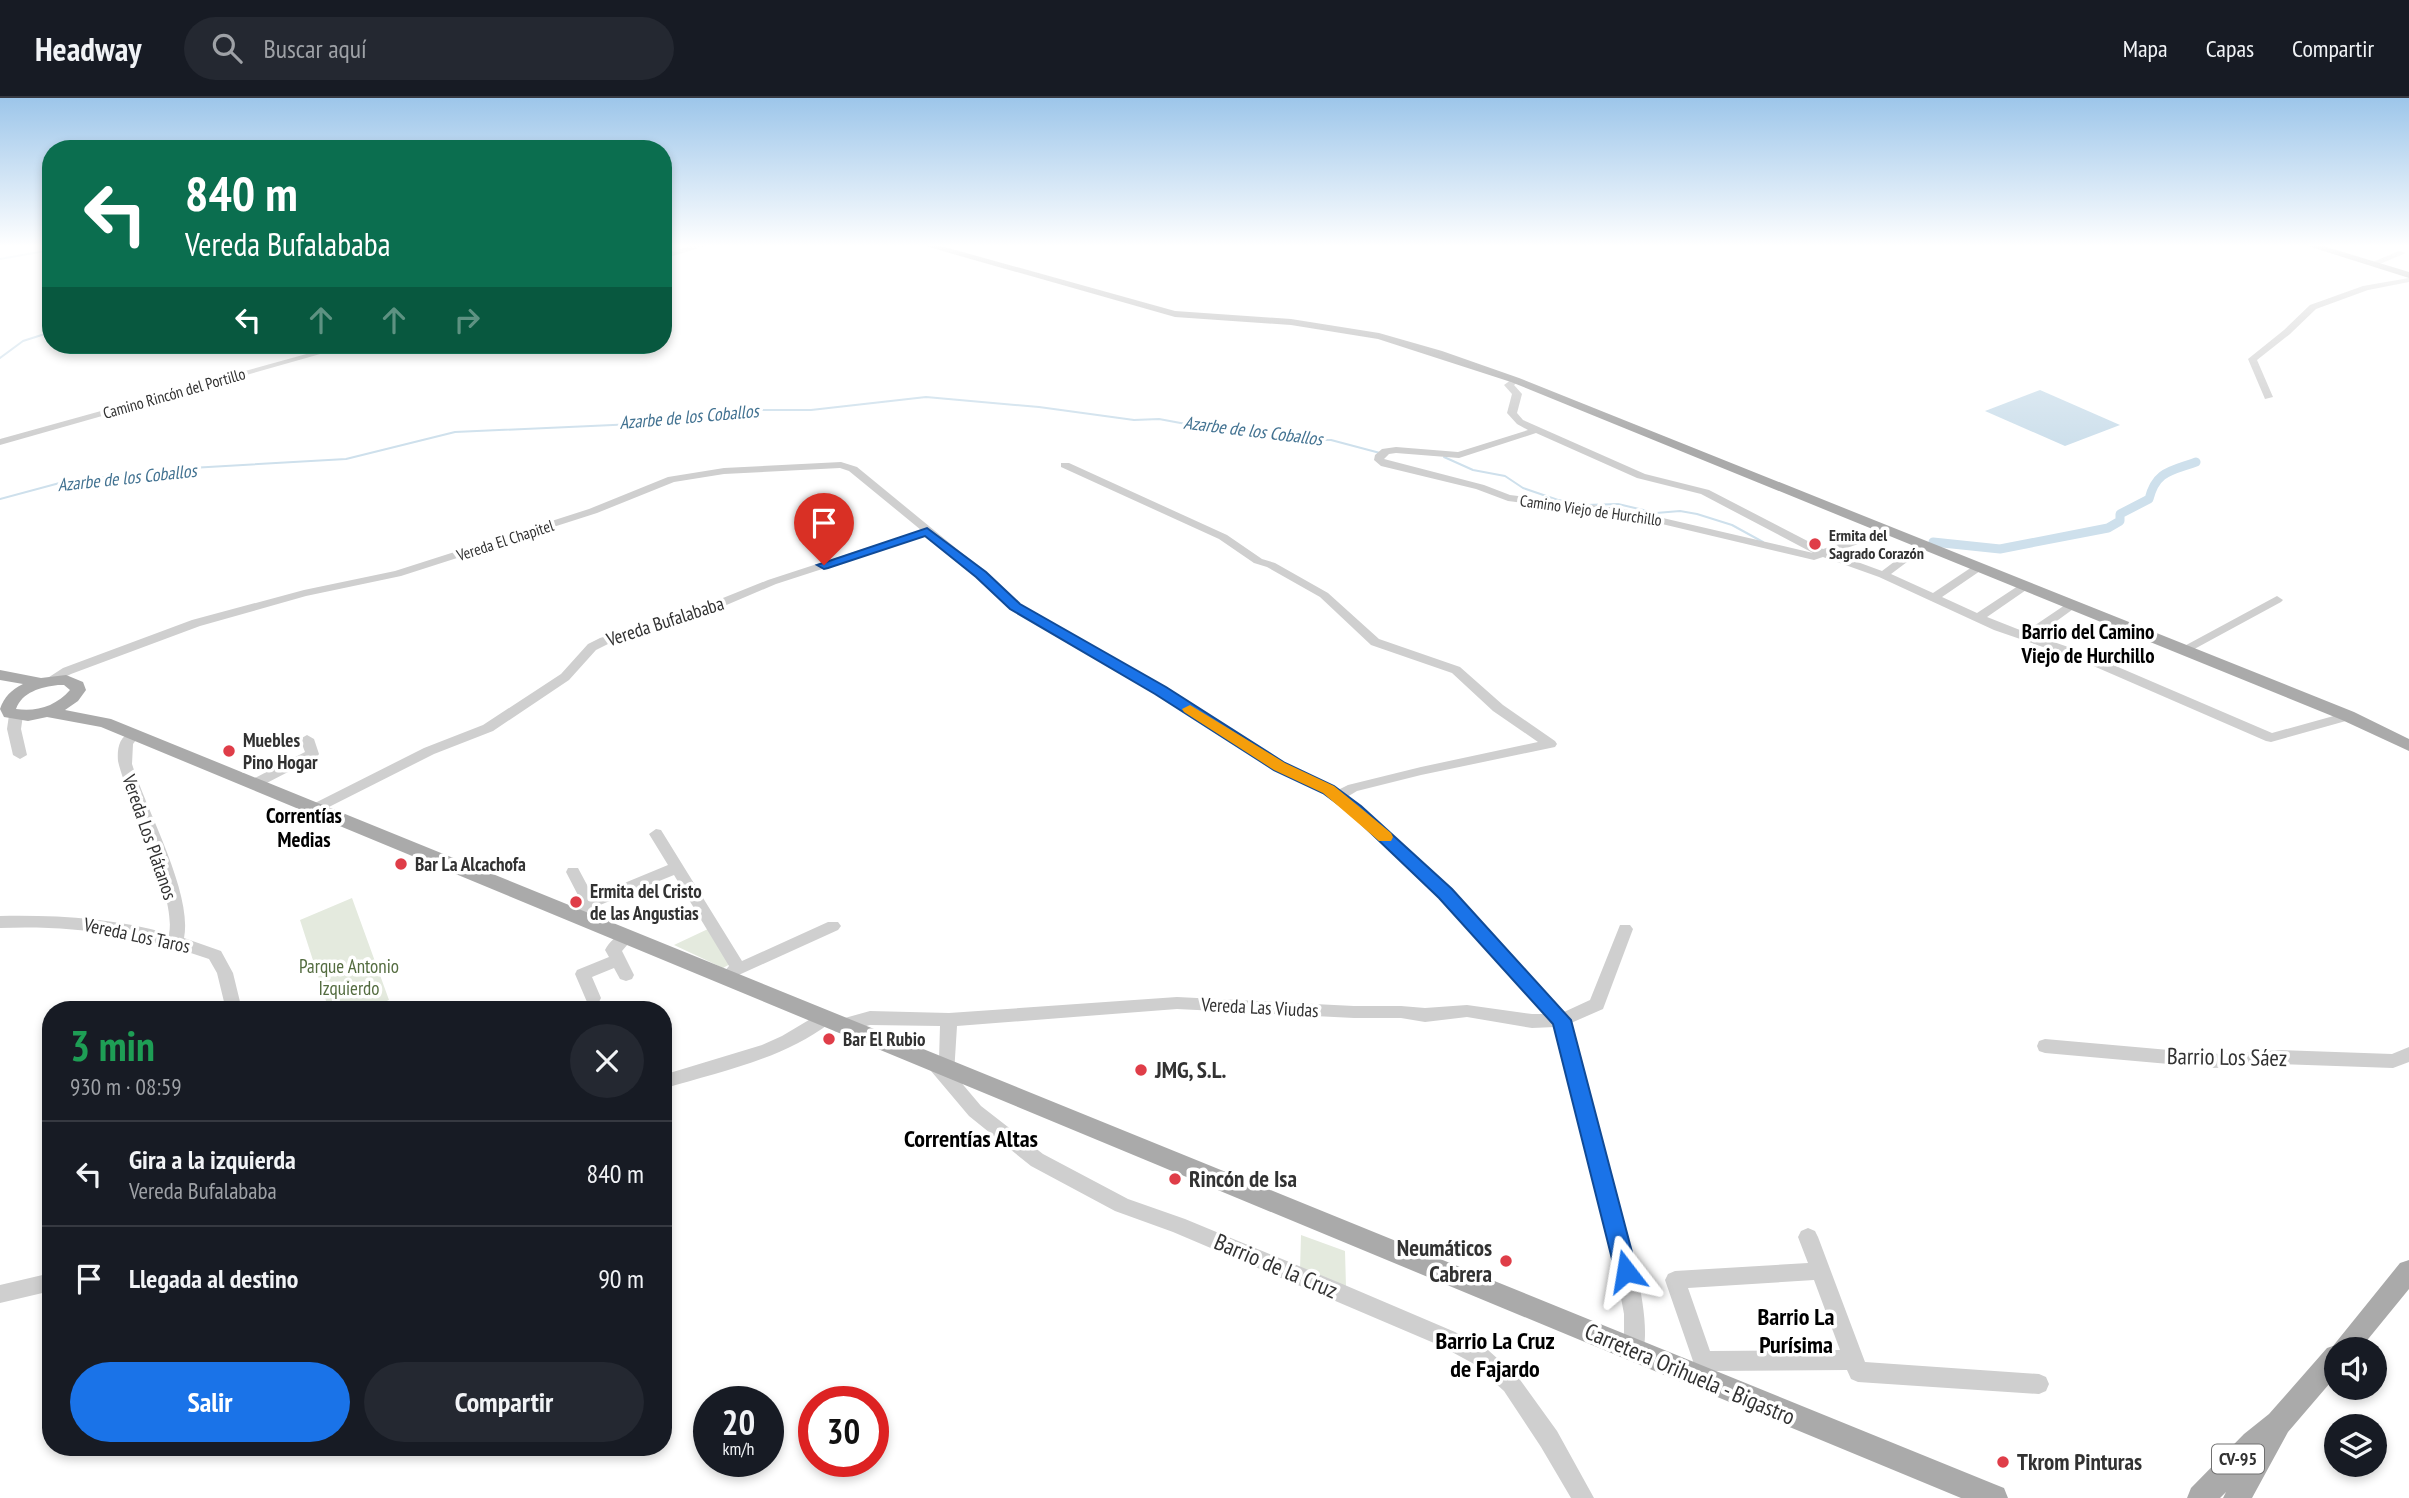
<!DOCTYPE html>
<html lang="es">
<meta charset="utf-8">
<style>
:root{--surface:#171b24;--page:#242831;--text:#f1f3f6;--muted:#9ea1a6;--line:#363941;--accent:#1a73e8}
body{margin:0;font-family:"PT Sans Narrow",sans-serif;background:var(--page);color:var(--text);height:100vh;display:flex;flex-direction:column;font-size:26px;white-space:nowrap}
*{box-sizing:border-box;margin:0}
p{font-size:23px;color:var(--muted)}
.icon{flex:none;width:38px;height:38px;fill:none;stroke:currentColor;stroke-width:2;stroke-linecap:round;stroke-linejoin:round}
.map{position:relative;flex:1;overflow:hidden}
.drawer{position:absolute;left:42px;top:903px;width:630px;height:455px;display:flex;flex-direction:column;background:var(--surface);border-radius:28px;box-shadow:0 4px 10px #0003}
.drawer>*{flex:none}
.top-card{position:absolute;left:42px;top:42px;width:630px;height:214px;border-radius:28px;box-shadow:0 4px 10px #0003;background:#0b6e4f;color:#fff;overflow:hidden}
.tools{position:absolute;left:2324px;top:1239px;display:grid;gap:14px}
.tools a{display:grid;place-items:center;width:63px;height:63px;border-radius:50%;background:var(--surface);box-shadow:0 4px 10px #0003;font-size:35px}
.speed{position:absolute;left:693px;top:1288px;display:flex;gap:14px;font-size:35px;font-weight:700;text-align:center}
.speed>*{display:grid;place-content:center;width:91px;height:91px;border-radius:50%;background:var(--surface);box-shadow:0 4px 10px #0003;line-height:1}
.speed small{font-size:18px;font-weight:400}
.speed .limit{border:10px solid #d22;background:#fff;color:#111}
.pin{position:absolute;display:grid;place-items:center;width:60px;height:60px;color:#fff;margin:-72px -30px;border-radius:50% 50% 50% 0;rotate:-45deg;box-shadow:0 0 7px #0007}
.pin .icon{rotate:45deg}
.me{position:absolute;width:77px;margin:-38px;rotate:346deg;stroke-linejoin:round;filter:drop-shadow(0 0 5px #0008)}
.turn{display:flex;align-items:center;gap:24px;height:147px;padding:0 28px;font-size:32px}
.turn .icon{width:91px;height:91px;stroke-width:2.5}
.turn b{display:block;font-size:49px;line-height:60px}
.lanes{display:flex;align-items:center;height:66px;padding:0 28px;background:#0003;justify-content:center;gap:35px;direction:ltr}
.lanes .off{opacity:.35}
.round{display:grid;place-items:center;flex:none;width:74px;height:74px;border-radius:37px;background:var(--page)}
.overview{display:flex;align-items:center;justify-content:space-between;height:119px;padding:0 28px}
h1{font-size:42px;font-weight:700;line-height:52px;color:#1e9e55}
.primary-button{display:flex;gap:14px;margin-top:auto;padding:14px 28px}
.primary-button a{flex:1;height:80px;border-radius:42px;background:var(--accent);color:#fff;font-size:28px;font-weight:700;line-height:80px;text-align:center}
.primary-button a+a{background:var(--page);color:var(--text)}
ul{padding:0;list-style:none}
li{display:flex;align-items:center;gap:21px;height:105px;padding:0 28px;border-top:2px solid var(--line)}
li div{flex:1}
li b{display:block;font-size:26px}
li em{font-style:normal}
header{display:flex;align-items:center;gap:42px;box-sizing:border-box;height:98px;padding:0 35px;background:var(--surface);border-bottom:2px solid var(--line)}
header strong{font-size:33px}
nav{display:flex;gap:38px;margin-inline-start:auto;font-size:24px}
.search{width:490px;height:63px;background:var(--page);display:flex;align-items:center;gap:18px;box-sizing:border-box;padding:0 24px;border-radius:38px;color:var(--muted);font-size:26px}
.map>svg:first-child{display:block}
.green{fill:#e4eade}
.water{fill:#cee0ec}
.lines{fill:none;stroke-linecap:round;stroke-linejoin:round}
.stream{stroke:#cee0ec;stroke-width:2}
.canal{stroke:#cee0ec;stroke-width:9}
.minor{fill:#cfcfcf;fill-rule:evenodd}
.major{fill:#aaa;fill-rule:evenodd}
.route{fill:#1a73e8;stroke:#114b97;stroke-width:2}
.slow{fill:#f59e0b}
.poi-dot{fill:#df3d48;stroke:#fff;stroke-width:2.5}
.labels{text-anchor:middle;stroke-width:7;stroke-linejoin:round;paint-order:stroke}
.far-street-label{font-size:16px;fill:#323232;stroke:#fff}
.far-poi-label{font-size:16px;font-weight:bold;fill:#323232;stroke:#fff;text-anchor:start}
.far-water-label{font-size:18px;font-style:italic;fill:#427291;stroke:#fff}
.shield{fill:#fff;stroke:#707070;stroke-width:2}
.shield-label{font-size:18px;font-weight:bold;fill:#323232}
.street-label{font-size:19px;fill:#323232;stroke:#fff}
.poi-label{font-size:19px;font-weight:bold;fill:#323232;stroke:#fff;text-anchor:start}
.park-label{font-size:19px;fill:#546c40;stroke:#fff}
.neighbourhood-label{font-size:21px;font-weight:bold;fill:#000;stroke:#fff}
.near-street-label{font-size:23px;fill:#323232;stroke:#fff}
.near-poi-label{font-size:23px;font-weight:bold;fill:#323232;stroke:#fff;text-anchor:start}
.near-neighbourhood-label{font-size:24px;font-weight:bold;fill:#000;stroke:#fff}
</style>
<header>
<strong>Headway</strong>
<div class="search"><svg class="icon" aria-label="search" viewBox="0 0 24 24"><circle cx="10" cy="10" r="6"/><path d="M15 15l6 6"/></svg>Buscar aquí</div>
<nav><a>Mapa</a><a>Capas</a><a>Compartir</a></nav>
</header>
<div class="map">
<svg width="2409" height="1400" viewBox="0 0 2409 1400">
<rect width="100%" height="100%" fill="#fff"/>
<path class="green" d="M352,800L389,902L366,912H329L300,822Z
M708,831L732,865L723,870L674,847Z
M1301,1137L1345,1153L1346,1189L1300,1172Z"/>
<path class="water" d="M2040,292L2120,327L2065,348L1985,313Z"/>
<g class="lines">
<path class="stream" d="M0,161L51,152
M0,260L23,243L51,234
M1444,359L1473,372L1505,378L1523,390L1558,402L1578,405
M0,401L67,383L191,370L346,361L455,334L635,326L744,312H811L926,299L1039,309L1134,322L1159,321L1229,334L1299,342H1331L1380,355
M1585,407L1618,406L1656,415L1680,413L1697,416L1732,427L1763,444"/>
<path class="canal" d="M1933,444L2000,451L2108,430L2120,423V416L2149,401C2156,373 2171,373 2196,364"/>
<path class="minor" d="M691,148H705L663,161V156Z
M2399,153L2406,155L2375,168L2368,166Z
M2409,180V184L2368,192L2316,211L2290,236L2257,262L2273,299L2265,301L2248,261L2284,232L2310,207L2363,188Z
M339,247H352L0,347V341Z
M1515,279L1520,282L1514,287L1522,296L1517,315L1523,322L1645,376L1709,392L1823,451L1885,431L1889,430L1894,433L1833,455L1882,473L1919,445H1927V449L1891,476L1933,495L1975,467H1983V471L1942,499L1977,515L2021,486H2029V490L1987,519L2025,534L2068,505H2076V509L2036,538L2083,554L2272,635L2348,614L2355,618L2353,621L2271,644L2266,643L2075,560L1994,532L1879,479L1823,459L1814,462L1624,417L1508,403L1476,391L1381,368L1374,362L1375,357L1382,351L1396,349L1458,354L1528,332L1517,326L1507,315L1512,296L1504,287ZM1536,335L1637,380L1701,396L1813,455L1624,411L1510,397L1484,387L1384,361L1389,356L1396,355L1459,360Z
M841,364L857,369L985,474L1019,506L1165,589L1285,666L1338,692L1348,687L1421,669L1538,644L1493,613L1452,575L1371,547L1320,499L1267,469L1254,465L1219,441L1061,369V365H1069L1227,437L1262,461L1275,465L1328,495L1379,541L1460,569L1503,607L1555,643L1557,646L1555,649L1421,677L1357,693L1347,699L1450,792L1564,914L1590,902L1620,827H1630L1633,831L1603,911L1571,925C1584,976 1597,1026 1610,1076C1621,1117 1657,1223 1641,1260L1634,1263L1627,1260L1624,1253V1216L1616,1173L1555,929L1532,930L1467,919L1425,924L1401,920H1354L1177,911L957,928L954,976L981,1008L1043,1056L1128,1101L1185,1121L1340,1185L1455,1234L1488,1252L1518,1279L1557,1333L1594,1400H1571L1541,1349L1504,1293L1474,1266L1441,1248L1326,1199L1173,1134L1115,1113L1031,1068L969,1018L931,973L928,968L931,963L939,962L940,928L870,927L840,935L834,933L832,928L834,923L870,913L949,915L1177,899L1354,908H1401L1425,910L1467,907L1532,916H1546L1440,800L1350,715L1324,695L1275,672L1155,595L1011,512L977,478L927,437L776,486L696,520L608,546L596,552L569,582L493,633L434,656L319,714H309L307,711L309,708L424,650L483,627L561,576L588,546L600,540L688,514L768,482L921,432L849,373L840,370L724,376L674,384L597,415L401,478L306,498L200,528L71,576L49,587L43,583L63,570L192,522L304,492L395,473L589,411L668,379L724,370Z
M2277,498L2283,502L2281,504L2187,555H2179L2177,552Z
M16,613L23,617L21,631L27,657L20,661L13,657L7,631L9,617Z
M132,634L139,638L133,646L132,666C146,712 193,795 184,840L221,853L233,875L242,912H226L217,875L209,861C141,837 73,827 0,830V818C57,817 114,820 169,836C177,797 128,706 118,663C117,651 119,638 132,634Z
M307,637L314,641L319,656L317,659L259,689H249L247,686L249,683L305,654L300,641Z
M656,731L661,732L742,863L828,824H838L841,828L838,832L732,880L726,878L724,874L729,868L674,777L595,809L577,821H567L564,817L581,803L566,774L568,770H578L593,798L668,767L649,736Z
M626,833L632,835L634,839L622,853L634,877L632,881L626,883L620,881L614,870L592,879L601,900L599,904L593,906L587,904L575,876L577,872L609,859L605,852C609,844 618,836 626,833Z
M367,905L373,906L376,912H359L361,906Z
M824,913L830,915L832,920L830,925C781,962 721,973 663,991V977L762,947L782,938Z
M2045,941L2214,956L2282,952L2392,956L2409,949V964L2393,970L2282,966L2214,970L2045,955L2039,953L2037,948L2039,943Z
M1808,1130L1815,1133L1818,1139L1865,1264L2039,1276L2046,1279L2049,1286L2046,1293L2039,1296L1858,1284L1851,1281L1847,1272L1712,1273L1707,1287L1700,1290L1693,1287L1690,1280L1693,1263L1665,1182L1668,1176L1675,1173L1808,1165L1798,1139L1801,1133ZM1814,1182L1840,1252L1710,1253L1688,1190Z
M51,1175V1193L0,1205V1187Z"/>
<path class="major" d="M925,148H941L1175,213L1291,221L1379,235L1442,253L1519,280L2354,614L2409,641V653L2342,622L1511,284L1378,241L1291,227L1175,219Z
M2308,148H2323L2409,174V180Z
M0,572L41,580L66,577L83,584L86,592L78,603L65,612L111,621L1994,1386L2004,1390L2008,1400H1961L101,629L47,619L28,623L4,619L0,611C4,599 11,592 23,586L0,582ZM58,587H64L70,592C56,608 37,614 16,611C22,594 41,589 58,587Z
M2409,1162V1191L2360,1251H2336V1278L2288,1334L2252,1400H2223L2226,1394L2220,1400H2187L2191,1390L2244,1336L2269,1316L2327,1250L2333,1248L2400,1165Z"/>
</g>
<linearGradient id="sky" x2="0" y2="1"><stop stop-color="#9dc6ea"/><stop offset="0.43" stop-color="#fff"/><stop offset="1" stop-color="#fff" stop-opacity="0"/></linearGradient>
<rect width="2409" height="344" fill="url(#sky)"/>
<path class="route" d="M927,430L986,474L1020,506L1166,589L1285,665L1334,688L1361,708L1452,791L1571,922L1637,1173L1633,1180L1626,1183L1618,1180L1615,1173L1553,926L1439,800L1350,715L1323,695L1274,672L1155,596L1010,511L976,479L925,438L828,470L824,471L817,467Z"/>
<path class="slow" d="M1190,607L1285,665L1334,688L1391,735L1393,739L1391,743H1379L1323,695L1274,672L1184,614L1182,611Z"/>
<g class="poi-dot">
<circle cx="1815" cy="446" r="7"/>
<circle cx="229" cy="653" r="7"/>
<circle cx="401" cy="766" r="7"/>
<circle cx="576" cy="804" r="7"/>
<circle cx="829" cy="941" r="7"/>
<circle cx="1141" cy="972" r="7"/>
<circle cx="1175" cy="1081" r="7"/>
<circle cx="1506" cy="1163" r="7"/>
<circle cx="2003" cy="1364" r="7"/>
</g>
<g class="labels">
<g class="far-street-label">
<text transform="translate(174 295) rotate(-16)" y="6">Camino Rincón del Portillo</text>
<text transform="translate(1591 412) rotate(8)" y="6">Camino Viejo de Hurchillo</text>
<text transform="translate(505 442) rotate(-18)" y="6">Vereda El Chapitel</text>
</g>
<g class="far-poi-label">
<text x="1829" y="443">Ermita del<tspan x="1829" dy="18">Sagrado Corazón</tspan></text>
</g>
<g class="far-water-label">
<text transform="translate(689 319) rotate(-5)" y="6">Azarbe de los Coballos</text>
<text transform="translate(1253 333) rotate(7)" y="6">Azarbe de los Coballos</text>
<text transform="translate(127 380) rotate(-6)" y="6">Azarbe de los Coballos</text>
</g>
<rect class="shield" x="2212" y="1346.5" width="52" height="29" rx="5"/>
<g class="shield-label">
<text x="2238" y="1367">CV-95</text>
</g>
<g class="street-label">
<text transform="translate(665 523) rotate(-18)" y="7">Vereda Bufalababa</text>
<text transform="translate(150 739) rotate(71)" y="7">Vereda Los Plátanos</text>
<text transform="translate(137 837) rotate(12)" y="7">Vereda Los Taros</text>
<text transform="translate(1260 909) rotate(3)" y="7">Vereda Las Viudas</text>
</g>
<g class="poi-label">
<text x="243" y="649">Muebles<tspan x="243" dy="22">Pino Hogar</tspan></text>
<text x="415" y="773">Bar La Alcachofa</text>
<text x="590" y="800">Ermita del Cristo<tspan x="590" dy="22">de las Angustias</tspan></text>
<text x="843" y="948">Bar El Rubio</text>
</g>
<g class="park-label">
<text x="349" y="875">Parque Antonio<tspan x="349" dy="22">Izquierdo</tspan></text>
</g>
<g class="neighbourhood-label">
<text x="2088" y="541">Barrio del Camino<tspan x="2088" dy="24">Viejo de Hurchillo</tspan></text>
<text x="304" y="725">Correntías<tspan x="304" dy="24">Medias</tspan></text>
</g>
<g class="near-street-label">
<text transform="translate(2227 959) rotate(1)" y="8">Barrio Los Sáez</text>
<text transform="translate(1276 1168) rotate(23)" y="8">Barrio de la Cruz</text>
<text transform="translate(1690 1276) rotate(23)" y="8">Carretera Orihuela - Bigastro</text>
</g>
<g class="near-poi-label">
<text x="1155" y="980">JMG, S.L.</text>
<text x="1189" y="1089">Rincón de Isa</text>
<text x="1492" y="1158" text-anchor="end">Neumáticos<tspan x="1492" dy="26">Cabrera</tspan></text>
<text x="2017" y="1372">Tkrom Pinturas</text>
</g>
<g class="near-neighbourhood-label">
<text x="971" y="1049">Correntías Altas</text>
<text x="1796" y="1227">Barrio La<tspan x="1796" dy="28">Purísima</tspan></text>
<text x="1495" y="1251">Barrio La Cruz<tspan x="1495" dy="28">de Fajardo</tspan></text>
</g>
</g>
</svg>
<div class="tools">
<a><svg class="icon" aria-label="sound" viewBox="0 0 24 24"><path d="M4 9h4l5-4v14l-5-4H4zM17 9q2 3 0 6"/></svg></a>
<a><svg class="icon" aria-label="layers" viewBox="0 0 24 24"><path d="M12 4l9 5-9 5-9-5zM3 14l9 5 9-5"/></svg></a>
</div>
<div class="speed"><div>20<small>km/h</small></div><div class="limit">30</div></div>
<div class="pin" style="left:824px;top:467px;background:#d93025"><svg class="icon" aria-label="arrive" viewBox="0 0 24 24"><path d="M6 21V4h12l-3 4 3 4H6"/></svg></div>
<svg class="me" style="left:1626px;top:1173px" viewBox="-20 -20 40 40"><path d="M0-17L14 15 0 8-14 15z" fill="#1a73e8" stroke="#fff" stroke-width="4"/></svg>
<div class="top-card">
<div class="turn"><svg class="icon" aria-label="left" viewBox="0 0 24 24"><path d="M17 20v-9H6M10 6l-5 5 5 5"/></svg><div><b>840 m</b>Vereda Bufalababa</div></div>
<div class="lanes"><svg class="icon" aria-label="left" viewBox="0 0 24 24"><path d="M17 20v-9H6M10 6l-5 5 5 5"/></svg><svg class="icon off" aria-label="ahead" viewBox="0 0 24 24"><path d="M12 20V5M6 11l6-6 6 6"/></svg><svg class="icon off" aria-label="ahead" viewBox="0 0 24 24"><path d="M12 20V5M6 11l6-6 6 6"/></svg><svg class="icon off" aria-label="right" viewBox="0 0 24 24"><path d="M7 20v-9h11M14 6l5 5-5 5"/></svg></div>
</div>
<section class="drawer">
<div class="overview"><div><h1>3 min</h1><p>930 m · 08:59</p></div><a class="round"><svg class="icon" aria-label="close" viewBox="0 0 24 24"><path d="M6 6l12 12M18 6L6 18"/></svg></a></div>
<ul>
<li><svg class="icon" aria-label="left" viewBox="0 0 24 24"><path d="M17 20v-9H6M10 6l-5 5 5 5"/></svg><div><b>Gira a la izquierda</b><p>Vereda Bufalababa</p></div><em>840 m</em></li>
<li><svg class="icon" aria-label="arrive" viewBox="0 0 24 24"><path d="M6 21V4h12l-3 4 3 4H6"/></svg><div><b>Llegada al destino</b></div><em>90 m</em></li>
</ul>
<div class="primary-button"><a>Salir</a><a>Compartir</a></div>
</section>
</div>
